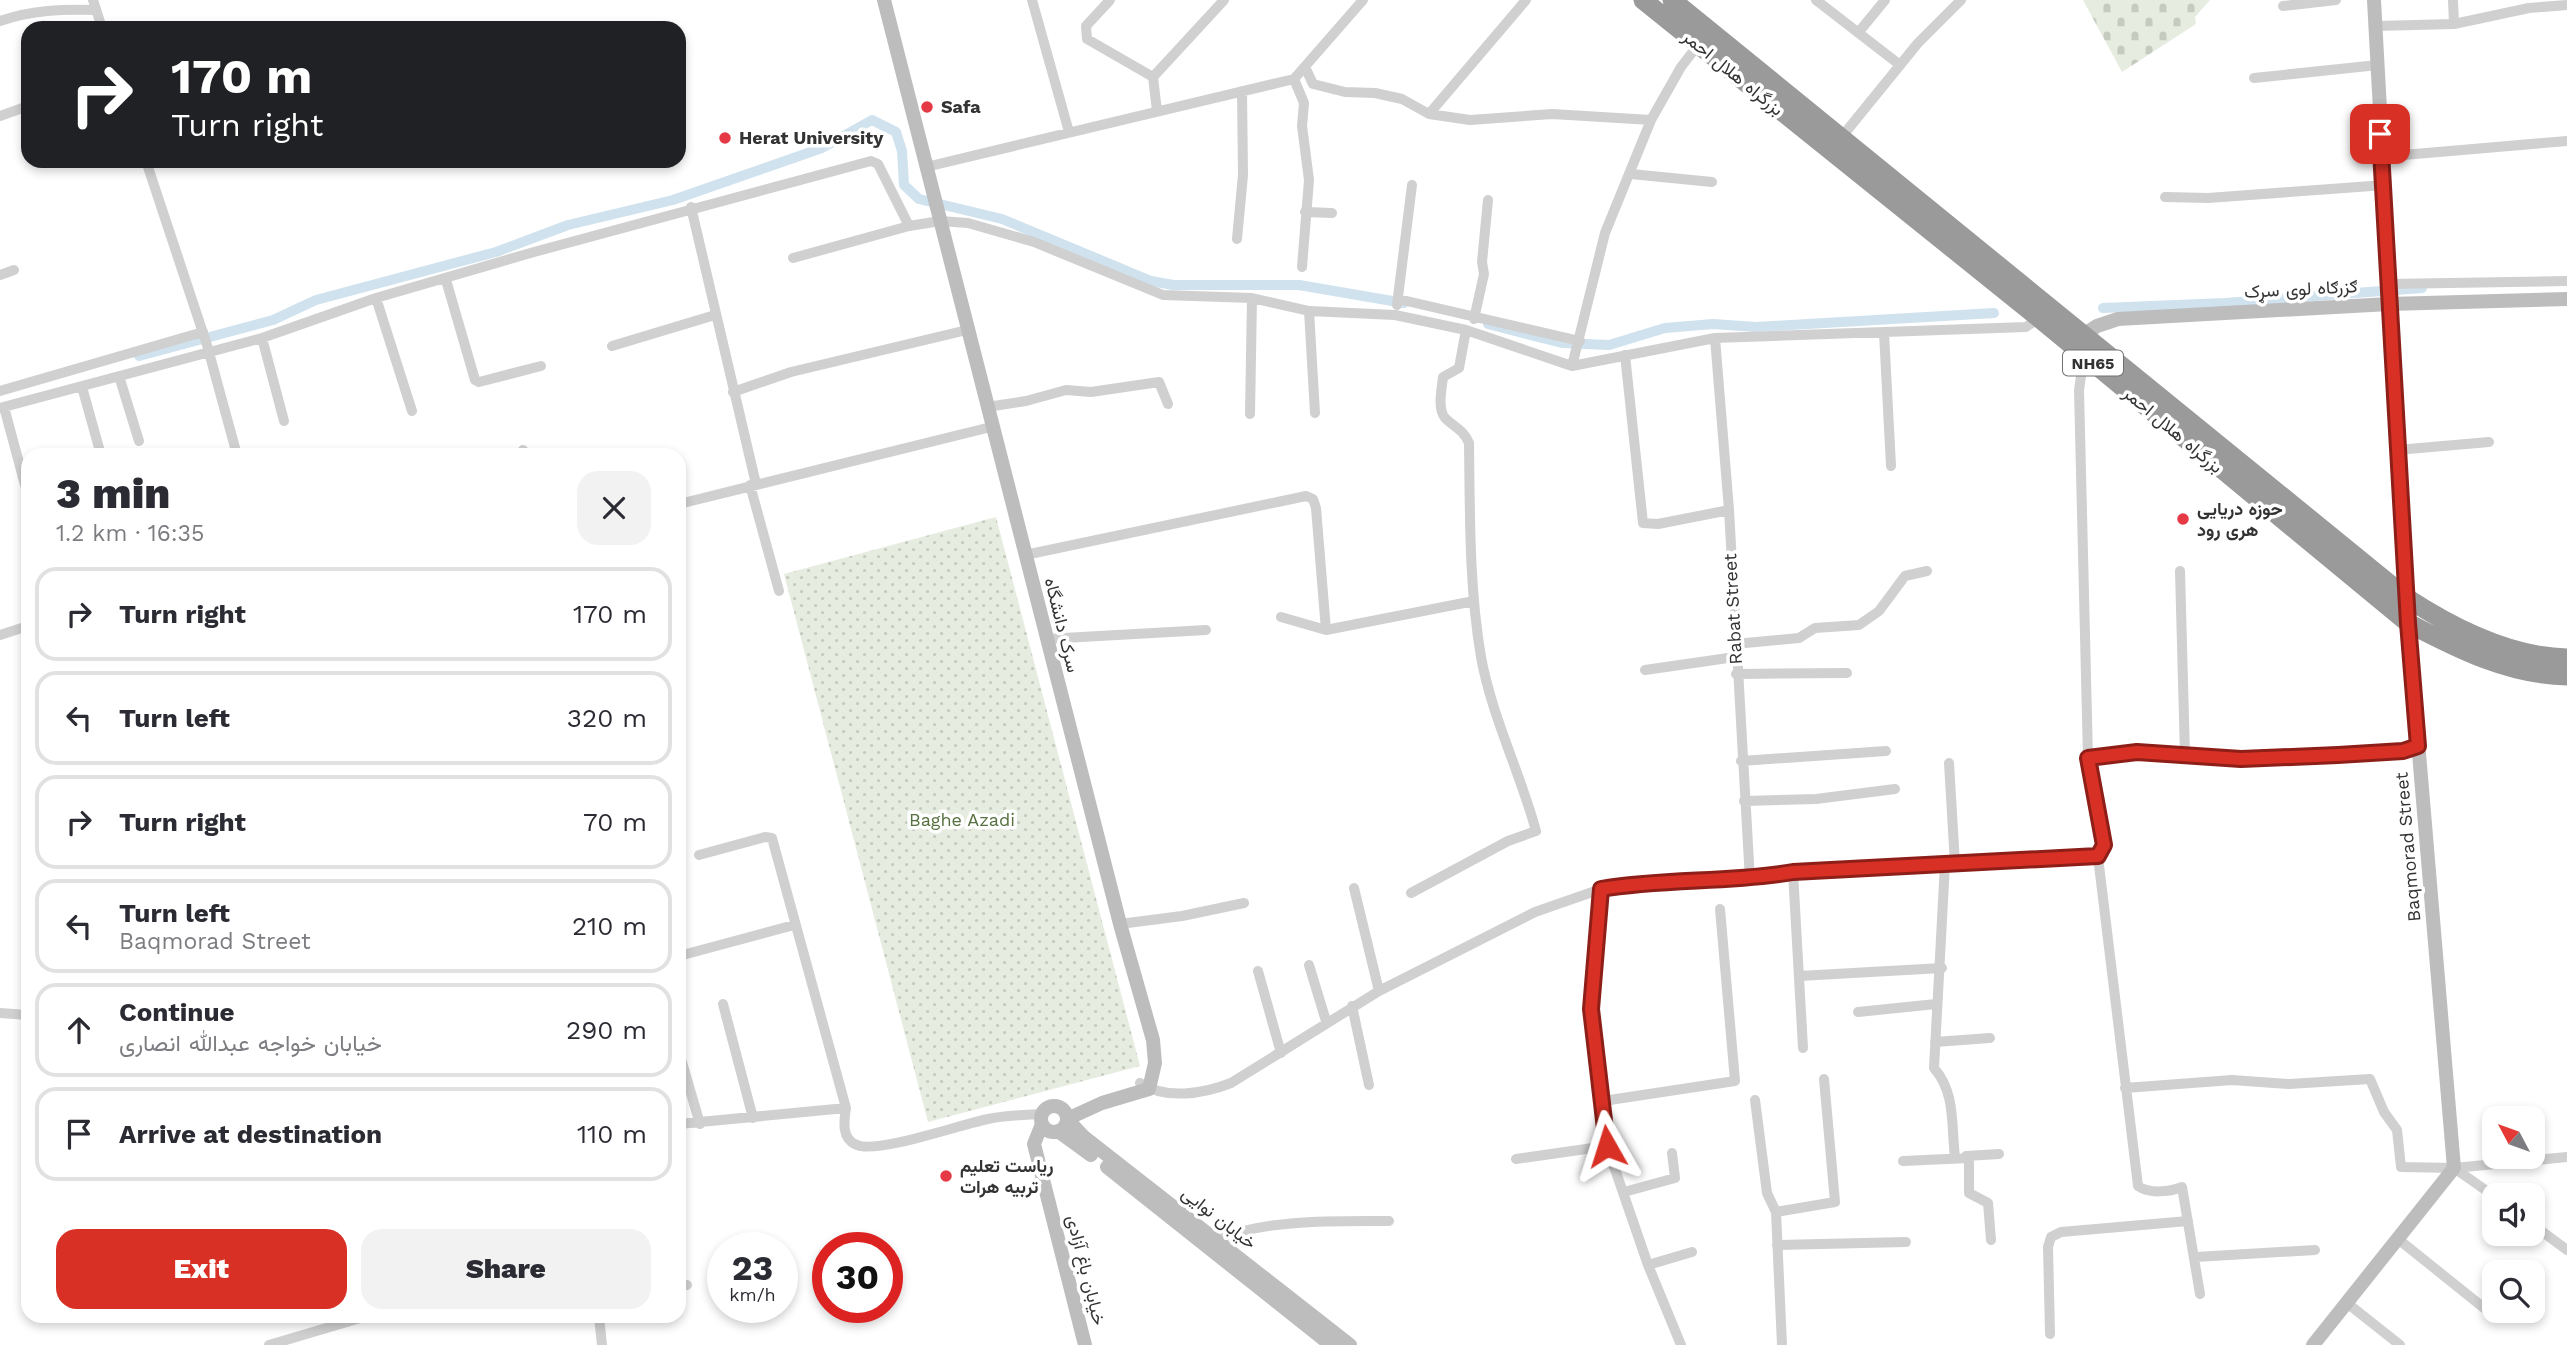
<!DOCTYPE html>
<meta charset="utf-8">
<style>
:root{--surface:#fff;--page:#f2f2f3;--text:#2b2b33;--muted:#7c7c81;--line:#e1e1e2;--accent:#d93025}
body{margin:0;font-family:"Work Sans",Vazirmatn,sans-serif;background:var(--page);color:var(--text);height:100vh;display:flex;flex-direction:column;font-size:26px;white-space:nowrap}
*{box-sizing:border-box;margin:0}
p{font-size:23px;color:var(--muted)}
.icon{flex:none;width:38px;height:38px;fill:none;stroke:currentColor;stroke-width:2;stroke-linecap:round;stroke-linejoin:round}
.map{position:relative;flex:1;overflow:hidden}
.drawer{position:absolute;left:21px;top:448px;width:665px;height:875px;display:flex;flex-direction:column;background:var(--surface);border-radius:21px;box-shadow:0 4px 10px #0003}
.drawer>*{flex:none}
.top-card{position:absolute;left:21px;top:21px;width:665px;height:147px;border-radius:21px;box-shadow:0 4px 10px #0003;background:#202124;color:#fff;overflow:hidden}
.needle{width:46px;rotate:311deg}
.tools{position:absolute;left:2482px;top:1106px;display:grid;gap:14px}
.tools a{display:grid;place-items:center;width:63px;height:63px;border-radius:14px;background:var(--surface);box-shadow:0 4px 10px #0003;font-size:35px}
.speed{position:absolute;left:707px;top:1232px;display:flex;gap:14px;font-size:35px;font-weight:700;text-align:center}
.speed>*{display:grid;place-content:center;width:91px;height:91px;border-radius:50%;background:var(--surface);box-shadow:0 4px 10px #0003;line-height:1}
.speed small{font-size:18px;font-weight:400}
.speed .limit{border:10px solid #d22;background:#fff;color:#111}
.pin{position:absolute;display:grid;place-items:center;width:60px;height:60px;color:#fff;margin:-30px;border-radius:14px;box-shadow:0 4px 10px #0006}
.me{position:absolute;width:77px;margin:-38px;rotate:354deg;stroke-linejoin:round;filter:drop-shadow(0 0 5px #0008)}
.turn{display:flex;align-items:center;gap:24px;height:147px;padding:0 35px;font-size:32px}
.turn .icon{width:91px;height:91px;stroke-width:2.5}
.turn b{display:block;font-size:49px;line-height:60px}
.round{display:grid;place-items:center;flex:none;width:74px;height:74px;border-radius:21px;background:var(--page)}
.summary{display:flex;align-items:center;justify-content:space-between;height:119px;padding:0 35px}
h1{font-size:42px;font-weight:800;line-height:52px}
.button{display:flex;gap:14px;margin-top:auto;padding:14px 35px}
.button a{flex:1;height:80px;border-radius:21px;background:var(--accent);color:#fff;font-size:28px;font-weight:800;line-height:80px;text-align:center}
.button a+a{background:var(--page);color:var(--text)}
ul{padding:0;list-style:none}
li{display:flex;align-items:center;gap:21px;height:94px;margin:0 14px 10px;padding:0 21px;border:4px solid var(--line);border-radius:21px}
li div{flex:1}
li b{display:block;font-size:26px}
li em{font-style:normal}
.map>svg:first-child{display:block}
.grass{fill:url(#grass-dots)}
.cemetery{fill:url(#cemetery-stones)}
.lines{fill:none;stroke-linecap:round;stroke-linejoin:round}
.canal{stroke:#cfe2ee;stroke-width:10}
.street{stroke:#d0d0d0;stroke-width:10}
.secondary{stroke:#bdbdbd;stroke-width:14}
.highway{stroke:#9a9a9a;stroke-width:19}
.route-casing{stroke:#8d1f18;stroke-width:18}
.route{stroke:#d93025;stroke-width:12}
.poi-dot{fill:#e63946;stroke:#fff;stroke-width:2.5}
.labels{text-anchor:middle;stroke-width:7;stroke-linejoin:round;paint-order:stroke}
.shield{fill:#fff;stroke:#707070;stroke-width:2}
.shield-label{font-size:16px;font-weight:bold;fill:#333}
.street-label{font-size:18px;fill:#333;stroke:#fff}
.poi-label{font-size:18px;font-weight:bold;fill:#333;stroke:#fff;text-anchor:start}
.park-label{font-size:18px;fill:#56703f;stroke:#fff}
</style>
<div class="map">
<svg width="2567" height="1345" viewBox="0 0 2567 1345">
<defs>
<pattern id="grass-dots" width="8" height="8" patternUnits="userSpaceOnUse" patternTransform="scale(1.75)"><rect width="8" height="8" fill="#e6ecdf"/><path d="M2 2h.1M6 6h.1" fill="none" stroke="#c6cbc0" stroke-width="1.8" stroke-linecap="round"/></pattern>
<pattern id="cemetery-stones" width="16" height="16" patternUnits="userSpaceOnUse" patternTransform="scale(1.75)"><rect width="16" height="16" fill="#e6ecdf"/><path d="M2 7V4a2 2 0 0 1 4 0v3zM10 15v-3a2 2 0 0 1 4 0v3z" fill="#c6cbc0"/></pattern>
</defs>
<rect width="100%" height="100%" fill="#fff"/>
<path class="grass" d="M996,517L1140,1066L928,1122L784,574Z"/>
<path class="cemetery" d="M2083,0H2210L2195,17L2196,24L2122,72Z"/>
<g class="lines">
<path class="canal" d="M2103,308L2225,303L2422,288
M1488,324L1562,343L1609,345L1665,328L1713,324L1756,327L1994,313
M139,356L273,320L316,300L496,252L568,225L673,200L822,148L872,120L896,132L902,151L904,185L919,199L1002,219L1151,281L1173,285H1299L1404,303"/>
<path class="street" d="M93,0L102,28
M1032,0L1069,132
M1110,0L1086,26L1087,39L1153,77
M1816,0L1900,65
M2453,0L2454,24
M2283,6L2336,0
M0,21C32,10 63,9 96,10
M2375,26L2454,24L2529,8L2567,5
M1858,33L1885,0
M1305,67L1313,84L1345,92L1375,93L1402,99L1429,114L1470,120L1552,114L1651,120
M2254,78L2378,65
M1294,79L1304,103L1302,126L1309,180L1302,267
M1157,111L1153,77L1224,0
M1429,114L1526,0
M0,116L28,106
M1840,139L1918,43L1961,0
M2380,157L2567,141
M146,161L207,345L237,455
M926,167L1294,79L1363,0
M1631,174L1712,182
M2165,197L2208,198L2385,185
M691,207L756,484
M1305,212L1332,213
M1237,239L1243,175L1242,91
M793,258L909,226L940,221L968,223L1034,242L1163,295L1252,298L1309,311L1395,315L1466,330L1572,366L1715,338L2026,327L2039,318
M0,275L14,270
M446,280L475,380L479,382L541,366
M2387,284L2567,281
M376,298L412,411
M1398,299L1580,341
M1397,305L1412,185
M1309,311L1315,413
M1474,319L1484,274L1482,262L1488,200
M1884,333L1891,466
M262,338L284,421
M1715,338L1729,510L1750,880
M612,346L715,315
M1625,355L1643,523L1658,524L1729,510
M2084,355L2079,390L2088,758L2104,845L2098,857L2138,1186C2149,1194 2169,1192 2182,1187L2200,1294
M1572,366L1605,233L1651,120L1681,67L1698,45
M119,376L139,441
M82,387L101,455
M0,391L203,332
M733,392L791,372L967,330
M4,407L25,485
M987,407L1026,401L1066,390L1091,392L1159,382L1168,404
M0,408L262,338L376,298L534,252L871,161L878,164L909,226
M1250,414L1252,298
M523,450L524,455
M2397,450L2489,442
M750,485L779,591
M679,504L991,427
M1025,555L1306,496L1313,499L1316,508L1326,630
M2180,571L2185,755
M1281,617L1326,630L1474,601
M0,635L28,626
M1046,639L1206,630
M1735,644L1799,638L1815,628L1859,625L1879,611L1905,576L1927,571
M1645,670L1735,657
M1736,674L1847,673
M2088,758L2137,753L2241,759L2338,756L2403,751L2418,746
M1741,761L1886,751
M1949,763L1955,864
M1744,801L1816,799L1895,789
M699,855L765,837L772,838L846,1108
M1945,864L1934,1068C1956,1093 1951,1125 1955,1157
M1793,872L1803,1048
M1354,888L1379,991
M1601,889L1591,1009L1607,1146L1648,1265L1681,1345
M1411,893L1508,841L1536,831C1520,772 1492,717 1481,657C1469,587 1470,514 1469,443C1463,429 1455,428 1445,418C1437,408 1442,388 1443,377L1459,368L1466,330
M1120,924L1182,916L1244,903
M679,956L794,925
M1309,965L1326,1021
M1258,971L1281,1053
M1799,976L1942,968
M723,1004L753,1118
M1352,1006L1369,1085
M1858,1012L1936,1004
M0,1013L28,1015
M1935,1042L1990,1038
M679,1052L700,1124
M1140,1083C1166,1100 1203,1094 1231,1083L1379,991L1535,912L1601,889L1633,883L1750,880L1793,872L2098,857
M2125,1088L2232,1080L2289,1084L2370,1079L2384,1112L2397,1130L2401,1167L2454,1168L2567,1157
M1755,1100L1767,1193L1776,1212L1782,1345
M1603,1101L1735,1081L1720,909
M679,1124L846,1108C844,1121 841,1139 857,1145C877,1154 962,1124 988,1119C1006,1115 1024,1115 1042,1114
M1966,1156L1999,1154
M1516,1159L1607,1146
M1903,1161L1969,1158V1193L1988,1203L1991,1240
M2454,1168L2494,1196
M1624,1192L1675,1178L1672,1153
M1776,1212L1835,1202L1824,1079
M2532,1224L2567,1250
M2398,1239L2484,1308
M1216,1240C1264,1219 1336,1221 1389,1221
M1777,1245L1906,1242
M2196,1257L2315,1250
M1648,1265L1692,1252
M679,1286L687,1285
M2347,1303L2400,1345
M599,1316L602,1345
M2050,1334L2048,1247L2051,1237L2061,1232L2188,1221
M269,1345L367,1316"/>
<path class="secondary" d="M884,0L1120,924L1153,1040L1155,1063L1149,1089L1102,1103L1067,1119L1084,1137L1350,1345
M2083,335L2097,326L2118,319L2389,304L2567,299
M1041 1119a13 13 0 1 1 26 0a13 13 0 1 1-26 0Z
M1042,1124L1034,1144L1085,1345
M1058,1131L1091,1155
M1107,1167L1331,1345
M2313,1345L2454,1168L2408,623L2374,0"/>
<path class="highway" d="M1643,0L2039,318L2408,623C2458,649 2509,675 2567,676
M1672,0L2407,598C2453,628 2511,657 2567,658"/>
</g>
<g class="lines">
<defs>
<path id="route" d="M1607,1146L1591,1009L1601,889C1664,878 1729,883 1793,872L2098,856L2104,845L2088,758L2137,752L2241,759L2338,755L2403,751L2418,746L2408,623L2380,134"/>
</defs>
<use href="#route" class="route-casing"/>
<use href="#route" class="route"/>
</g>
<g class="poi-dot">
<circle cx="927" cy="107" r="7"/>
<circle cx="725" cy="138" r="7"/>
<circle cx="2183" cy="519" r="7"/>
<circle cx="946" cy="1176" r="7"/>
</g>
<g class="labels">
<rect class="shield" x="2063" y="350.5" width="60" height="25" rx="5"/>
<g class="shield-label">
<text x="2093" y="369">NH65</text>
</g>
<g class="street-label">
<text transform="translate(1733 73) rotate(39)" y="6">بزرگراه هلال احمر</text>
<text transform="translate(2301 289) rotate(-3)" y="6">ګزرګاه لوی سړک</text>
<text transform="translate(2173 430) rotate(40)" y="6">بزرگراه هلال احمر</text>
<text transform="translate(1733 609) rotate(-93)" y="6">Rabat Street</text>
<text transform="translate(1062 625) rotate(76)" y="6">سرک دانشگاه</text>
<text transform="translate(2408 847) rotate(-95)" y="6">Baqmorad Street</text>
<text transform="translate(1219 1218) rotate(38)" y="6">خیابان نوایی</text>
<text transform="translate(1086 1270) rotate(76)" y="6">خیابان باغ آزادی</text>
</g>
<g class="poi-label">
<text x="941" y="113">Safa</text>
<text x="739" y="144">Herat University</text>
<text x="2197" y="515">حوزه دریایی<tspan x="2197" dy="21">هری رود</tspan></text>
<text x="960" y="1172">ریاست تعلیم<tspan x="960" dy="21">تربیه هرات</tspan></text>
</g>
<g class="park-label">
<text x="962" y="826">Baghe Azadi</text>
</g>
</g>
</svg>
<div class="tools">
<a><svg class="needle" viewBox="-14 -14 28 28"><path d="M0-13l5 13h-10z" fill="#e53935"/><path d="M0 13l5-13h-10z" fill="#7c7c81"/></svg></a>
<a><svg class="icon" aria-label="sound" viewBox="0 0 24 24"><path d="M4 9h4l5-4v14l-5-4H4zM17 9q2 3 0 6"/></svg></a>
<a><svg class="icon" aria-label="search" viewBox="0 0 24 24"><circle cx="10" cy="10" r="6"/><path d="M15 15l6 6"/></svg></a>
</div>
<div class="speed"><div>23<small>km/h</small></div><div class="limit">30</div></div>
<div class="pin" style="left:2380px;top:134px;background:#d93025"><svg class="icon" aria-label="arrive" viewBox="0 0 24 24"><path d="M6 21V4h12l-3 4 3 4H6"/></svg></div>
<svg class="me" style="left:1607px;top:1146px" viewBox="-20 -20 40 40"><path d="M0-17L14 15 0 8-14 15z" fill="#d93025" stroke="#fff" stroke-width="4"/></svg>
<div class="top-card">
<div class="turn"><svg class="icon" aria-label="right" viewBox="0 0 24 24"><path d="M7 20v-9h11M14 6l5 5-5 5"/></svg><div><b>170 m</b>Turn right</div></div>
</div>
<section class="drawer">
<div class="summary"><div><h1>3 min</h1><p>1.2 km · 16:35</p></div><a class="round"><svg class="icon" aria-label="close" viewBox="0 0 24 24"><path d="M6 6l12 12M18 6L6 18"/></svg></a></div>
<ul>
<li><svg class="icon" aria-label="right" viewBox="0 0 24 24"><path d="M7 20v-9h11M14 6l5 5-5 5"/></svg><div><b>Turn right</b></div><em>170 m</em></li>
<li><svg class="icon" aria-label="left" viewBox="0 0 24 24"><path d="M17 20v-9H6M10 6l-5 5 5 5"/></svg><div><b>Turn left</b></div><em>320 m</em></li>
<li><svg class="icon" aria-label="right" viewBox="0 0 24 24"><path d="M7 20v-9h11M14 6l5 5-5 5"/></svg><div><b>Turn right</b></div><em>70 m</em></li>
<li><svg class="icon" aria-label="left" viewBox="0 0 24 24"><path d="M17 20v-9H6M10 6l-5 5 5 5"/></svg><div><b>Turn left</b><p>Baqmorad Street</p></div><em>210 m</em></li>
<li><svg class="icon" aria-label="ahead" viewBox="0 0 24 24"><path d="M12 20V5M6 11l6-6 6 6"/></svg><div><b>Continue</b><p>خیابان خواجه عبدالله انصاری</p></div><em>290 m</em></li>
<li><svg class="icon" aria-label="arrive" viewBox="0 0 24 24"><path d="M6 21V4h12l-3 4 3 4H6"/></svg><div><b>Arrive at destination</b></div><em>110 m</em></li>
</ul>
<div class="button"><a>Exit</a><a>Share</a></div>
</section>
</div>
